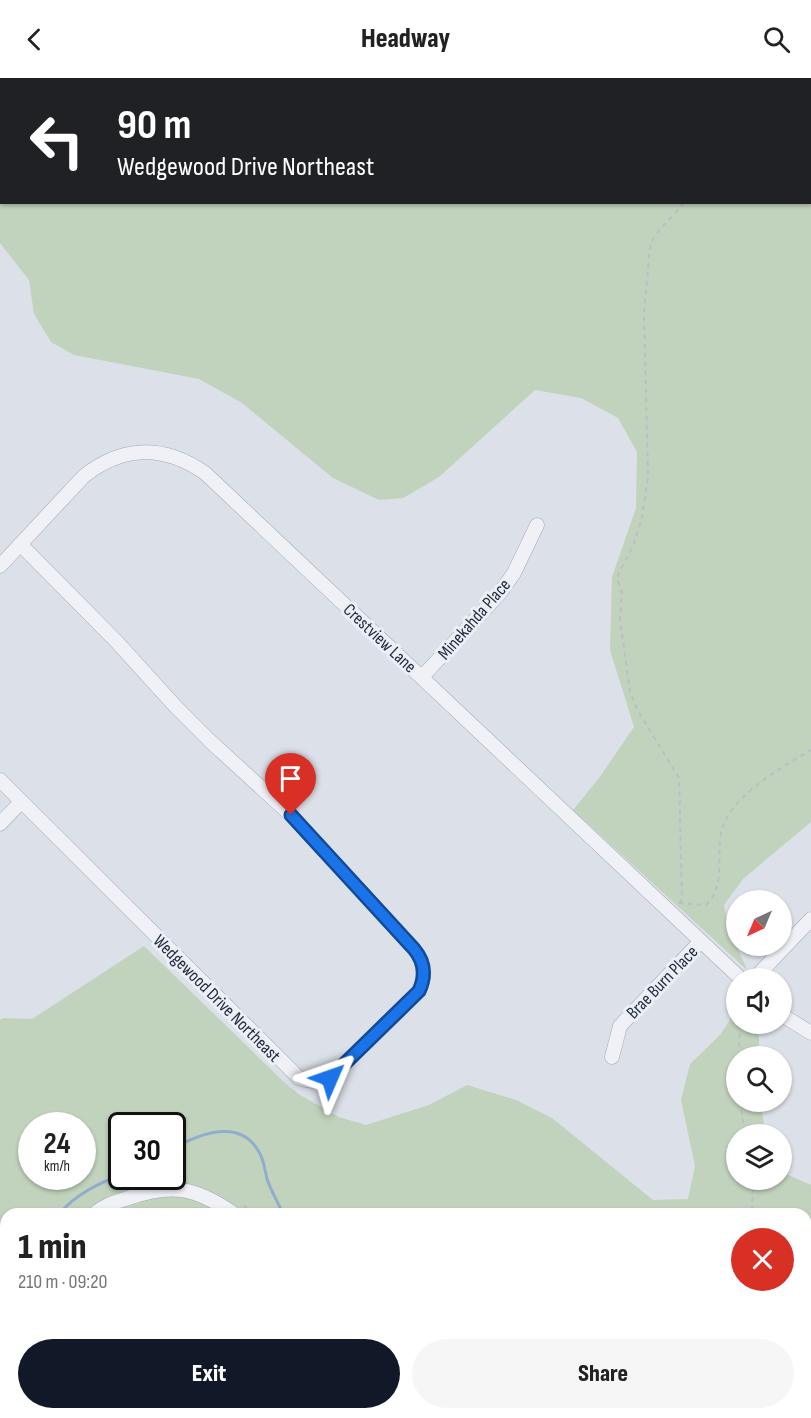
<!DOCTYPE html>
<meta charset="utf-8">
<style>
:root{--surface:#fff;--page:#f6f6f6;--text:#222;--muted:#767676;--accent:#111827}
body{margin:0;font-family:"Sofia Sans Condensed",sans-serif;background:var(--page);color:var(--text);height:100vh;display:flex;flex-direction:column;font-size:22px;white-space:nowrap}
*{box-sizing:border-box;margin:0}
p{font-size:20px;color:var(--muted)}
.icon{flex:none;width:33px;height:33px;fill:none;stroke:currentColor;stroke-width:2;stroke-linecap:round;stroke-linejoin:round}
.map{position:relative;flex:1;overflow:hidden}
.panel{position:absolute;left:0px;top:1130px;width:812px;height:212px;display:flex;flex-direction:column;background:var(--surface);border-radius:18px 18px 0 0;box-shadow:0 2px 4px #0004}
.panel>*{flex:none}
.hud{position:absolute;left:0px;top:0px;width:812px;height:126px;box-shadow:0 2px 4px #0004;background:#202124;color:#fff;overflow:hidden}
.needle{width:39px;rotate:224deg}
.controls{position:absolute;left:726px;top:812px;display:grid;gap:12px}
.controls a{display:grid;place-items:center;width:66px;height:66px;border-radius:50%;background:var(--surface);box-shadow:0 2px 4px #0004;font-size:30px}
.speed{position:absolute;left:18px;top:1034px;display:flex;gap:12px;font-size:30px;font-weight:700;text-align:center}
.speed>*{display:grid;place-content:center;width:78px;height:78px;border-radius:50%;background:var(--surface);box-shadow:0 2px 4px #0004;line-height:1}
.speed small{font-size:15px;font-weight:400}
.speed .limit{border:3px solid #111;border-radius:9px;background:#fff;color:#111}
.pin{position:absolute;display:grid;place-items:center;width:51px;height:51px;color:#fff;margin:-62px -26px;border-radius:50% 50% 50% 0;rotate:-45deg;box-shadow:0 0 6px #0007}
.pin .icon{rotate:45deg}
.me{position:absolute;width:66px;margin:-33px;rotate:47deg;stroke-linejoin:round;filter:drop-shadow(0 0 4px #0008)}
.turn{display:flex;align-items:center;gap:21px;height:126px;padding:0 18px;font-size:27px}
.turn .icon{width:78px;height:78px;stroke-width:2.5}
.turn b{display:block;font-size:42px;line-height:51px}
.round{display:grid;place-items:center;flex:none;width:63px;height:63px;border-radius:32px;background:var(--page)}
.headline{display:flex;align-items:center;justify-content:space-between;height:102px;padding:0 18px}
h1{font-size:36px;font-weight:800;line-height:45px}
.cta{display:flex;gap:12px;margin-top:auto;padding:12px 18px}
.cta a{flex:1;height:69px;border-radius:36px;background:var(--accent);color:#fff;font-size:24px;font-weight:800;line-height:69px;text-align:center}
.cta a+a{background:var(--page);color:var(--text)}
header{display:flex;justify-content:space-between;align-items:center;height:78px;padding:0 18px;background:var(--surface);font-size:27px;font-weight:800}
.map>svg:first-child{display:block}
.green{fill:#c1d3bc;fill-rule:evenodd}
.shadow{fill:#0003}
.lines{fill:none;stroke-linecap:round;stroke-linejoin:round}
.stream{stroke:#92accd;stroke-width:3}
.building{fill:#b3b9c5}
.minor-casing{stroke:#a1a7b2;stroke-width:15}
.path{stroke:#babec7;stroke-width:2;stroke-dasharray:4.5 4.5;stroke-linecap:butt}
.minor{stroke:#eff1f6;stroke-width:14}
.route-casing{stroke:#114b97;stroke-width:15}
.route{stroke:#1a73e8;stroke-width:10}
.labels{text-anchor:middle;stroke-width:6;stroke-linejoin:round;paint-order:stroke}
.street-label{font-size:18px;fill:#242d40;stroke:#ebeff6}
</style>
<header><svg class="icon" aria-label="back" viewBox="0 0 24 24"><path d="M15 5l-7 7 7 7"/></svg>Headway<svg class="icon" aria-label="search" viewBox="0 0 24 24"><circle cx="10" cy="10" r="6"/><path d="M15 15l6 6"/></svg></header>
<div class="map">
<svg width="811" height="1340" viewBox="0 0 811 1340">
<rect width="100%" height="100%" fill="#dce0e8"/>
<path class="green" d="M0,0L226,1L2,2V124H810V2L565,1L811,0V744L743,801L724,827L728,847L747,892L573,732L599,700L634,649L610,572L612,499L636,430L637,374L618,340L581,320L535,312L439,399L403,420L379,422L333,400L242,325L199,301L74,277L51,264L34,236L29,202L0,165Z
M144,868L285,1005L300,1017L339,1039L366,1047L429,1027L467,1007L516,1022L552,1040L653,1122L688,1121L695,1088L681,1022L690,986L720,957L730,942L736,914V945H759V978H736V1023H761L765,1056H736V1101H782V1090L786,1096L811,1107V1340H616L606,1335H806V1136H6V1335H290L286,1340H0V942L3,940L32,941ZM32,1047H82V1098H32ZM122,1047H172V1098H122Z
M310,1335H563L573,1340H305Z"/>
<path class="shadow" d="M806,1253L811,1256V1296L806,1293Z"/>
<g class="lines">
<path class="stream" d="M172,1071C199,1056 240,1039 259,1074C264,1082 265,1093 267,1101C271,1113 278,1124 283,1136
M59,1136C76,1116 98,1106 122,1096
M806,1160L811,1158
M657,1335L673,1340
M178,1340L179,1335
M706,1340L709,1335"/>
</g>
<path class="building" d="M806,1252L811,1254V1285L806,1282Z"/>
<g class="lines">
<defs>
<path id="minor" d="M0,488L84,398C124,367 164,367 205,395L740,900
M422,599L500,515L514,495L537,447
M0,702L299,1000C310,1004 318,1004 330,1000L419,913C426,898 425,884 414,871L291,737L210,663L175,628L117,564L20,466
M0,746L21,724
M755,900L811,841
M782,937L811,955
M612,979L620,948L701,863
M94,1136C104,1127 116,1124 128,1120C173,1105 195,1109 234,1136
M806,1242L811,1244
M806,1310L811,1304
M83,1335L85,1340
M582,1335L592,1340
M297,1340L300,1335
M745,1340L748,1335
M778,1340L783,1335"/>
</defs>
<use href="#minor" class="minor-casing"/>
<path class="path" d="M191,2L192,0
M579,2L583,0
M722,2V0
M679,825L682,821L679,700L638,633L630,614L620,542L622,514L618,503V497L634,466L642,439L648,399L644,235L649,179L651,165L656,156L685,124
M679,825L706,827C727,808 715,775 722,751C732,717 782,689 811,672
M739,978L740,945
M740,1023L745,1056
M751,1101L753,1113L752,1136
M243,1128L260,1136
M806,1211L811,1210
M0,1332L6,1316
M201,1335V1340
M701,1335L704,1340"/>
<use href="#minor" class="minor"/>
</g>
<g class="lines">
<defs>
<path id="route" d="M291,737L414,871C425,884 426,898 419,913L330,1000"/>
</defs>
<use href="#route" class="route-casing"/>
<use href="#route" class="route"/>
</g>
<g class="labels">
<g class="street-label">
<text transform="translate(474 541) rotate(-49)" y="6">Minekahda Place</text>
<text transform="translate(380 560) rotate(43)" y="6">Crestview Lane</text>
<text transform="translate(662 904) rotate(-46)" y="6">Brae Burn Place</text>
<text transform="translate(217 920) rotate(45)" y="6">Wedgewood Drive Northeast</text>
</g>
</g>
</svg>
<div class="controls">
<a><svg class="needle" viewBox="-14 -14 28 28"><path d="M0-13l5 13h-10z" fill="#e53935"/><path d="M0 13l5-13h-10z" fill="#767676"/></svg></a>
<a><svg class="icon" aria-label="sound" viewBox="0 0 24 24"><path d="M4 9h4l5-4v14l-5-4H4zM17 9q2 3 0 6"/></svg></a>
<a><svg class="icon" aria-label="search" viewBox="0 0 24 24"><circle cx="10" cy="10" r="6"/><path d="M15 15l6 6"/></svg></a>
<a><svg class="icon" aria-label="layers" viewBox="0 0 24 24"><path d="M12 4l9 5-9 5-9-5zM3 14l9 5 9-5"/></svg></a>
</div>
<div class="speed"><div>24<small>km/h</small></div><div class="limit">30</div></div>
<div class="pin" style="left:291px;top:737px;background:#d93025"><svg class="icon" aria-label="arrive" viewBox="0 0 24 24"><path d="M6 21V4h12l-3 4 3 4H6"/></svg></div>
<svg class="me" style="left:330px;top:1000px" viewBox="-20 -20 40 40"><path d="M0-17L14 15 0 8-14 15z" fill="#1a73e8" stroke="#fff" stroke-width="4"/></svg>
<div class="hud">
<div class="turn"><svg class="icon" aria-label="left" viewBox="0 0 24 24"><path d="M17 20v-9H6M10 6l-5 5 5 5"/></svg><div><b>90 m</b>Wedgewood Drive Northeast</div></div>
</div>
<section class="panel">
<div class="headline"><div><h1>1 min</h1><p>210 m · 09:20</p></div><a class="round" style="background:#d93025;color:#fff"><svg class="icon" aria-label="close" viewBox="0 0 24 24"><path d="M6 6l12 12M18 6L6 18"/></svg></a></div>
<div class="cta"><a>Exit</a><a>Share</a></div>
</section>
</div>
